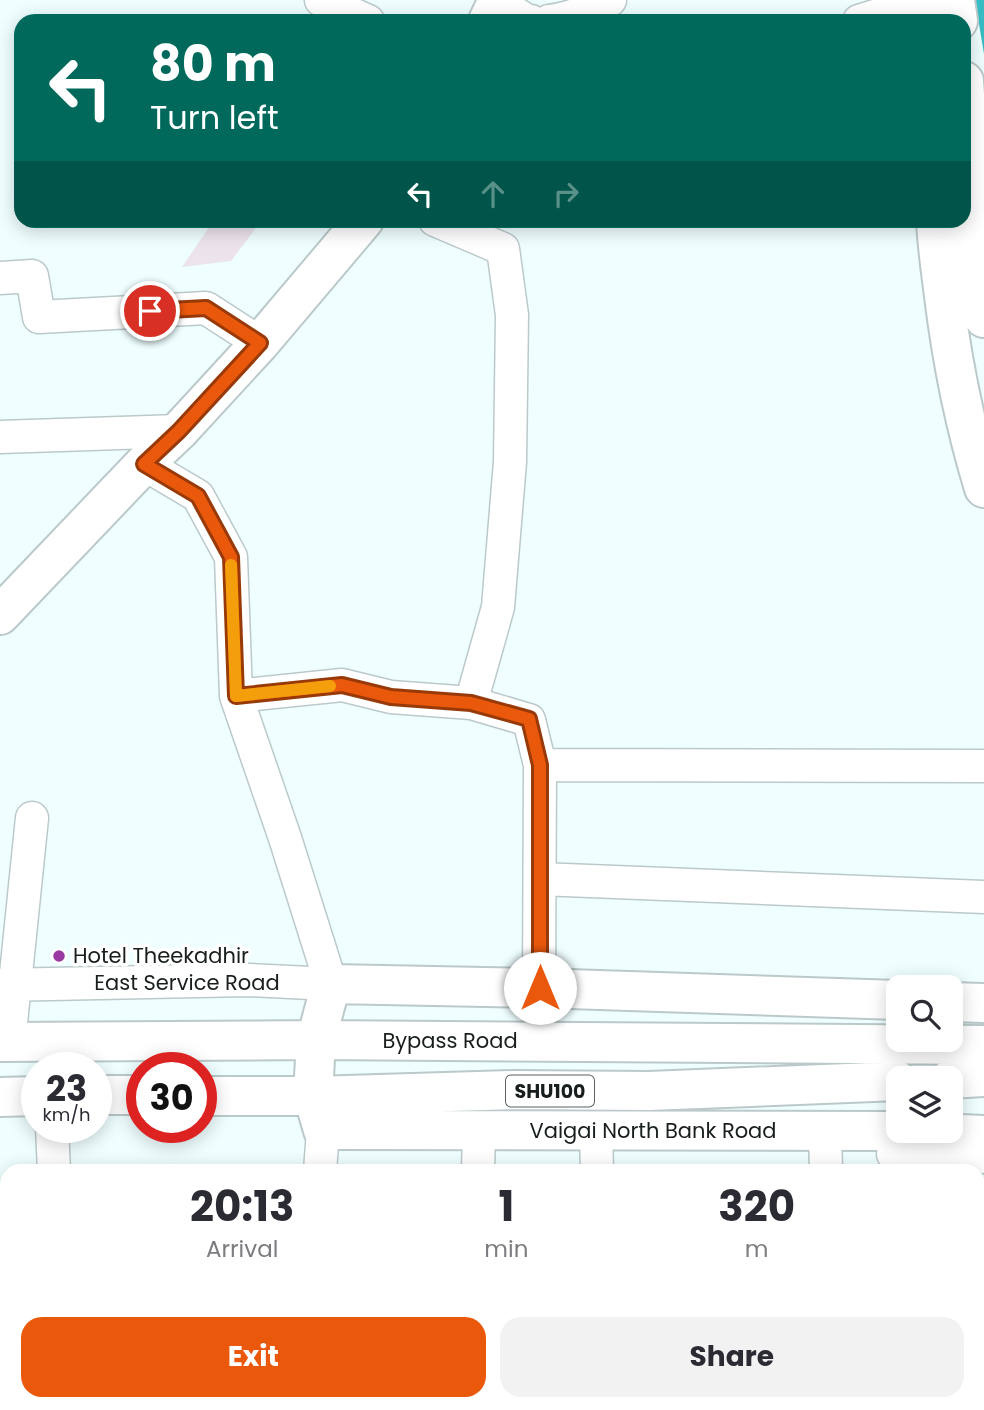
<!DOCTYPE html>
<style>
:root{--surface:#fff;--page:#f2f2f3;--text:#2b2b33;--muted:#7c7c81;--accent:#ea580c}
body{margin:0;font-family:Poppins,sans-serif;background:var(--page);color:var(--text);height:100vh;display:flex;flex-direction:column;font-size:26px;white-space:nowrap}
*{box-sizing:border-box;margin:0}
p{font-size:23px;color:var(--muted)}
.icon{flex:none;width:38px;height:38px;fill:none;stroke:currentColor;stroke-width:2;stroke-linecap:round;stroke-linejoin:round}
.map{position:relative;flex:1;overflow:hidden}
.side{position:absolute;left:0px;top:1164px;width:985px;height:247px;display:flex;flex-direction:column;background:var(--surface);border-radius:21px 21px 0 0;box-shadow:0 4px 18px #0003}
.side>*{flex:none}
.top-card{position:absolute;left:14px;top:14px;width:957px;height:214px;border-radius:21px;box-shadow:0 4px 18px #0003;background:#00695c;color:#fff;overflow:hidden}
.controls{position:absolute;left:886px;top:975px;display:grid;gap:14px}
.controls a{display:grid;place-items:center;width:77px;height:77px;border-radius:14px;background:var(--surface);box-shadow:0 4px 18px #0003;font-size:35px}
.speed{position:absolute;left:21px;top:1052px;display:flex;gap:14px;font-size:35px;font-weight:700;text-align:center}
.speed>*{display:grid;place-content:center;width:91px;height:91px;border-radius:50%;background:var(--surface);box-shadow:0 4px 18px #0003;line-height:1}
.speed small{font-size:18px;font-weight:400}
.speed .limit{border:10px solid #d22;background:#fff;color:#111}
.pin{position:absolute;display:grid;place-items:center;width:60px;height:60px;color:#fff;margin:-30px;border:4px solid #fff;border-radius:50%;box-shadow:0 2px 7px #0007}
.me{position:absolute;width:77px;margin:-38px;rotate:0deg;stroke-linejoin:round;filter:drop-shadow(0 0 5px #0008)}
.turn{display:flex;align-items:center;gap:24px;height:147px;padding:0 21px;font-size:32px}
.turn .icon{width:91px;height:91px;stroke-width:2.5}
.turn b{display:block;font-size:49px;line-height:60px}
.lanes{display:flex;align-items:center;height:66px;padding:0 21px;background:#0003;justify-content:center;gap:35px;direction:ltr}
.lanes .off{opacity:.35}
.eta{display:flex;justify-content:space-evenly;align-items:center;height:119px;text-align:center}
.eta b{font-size:42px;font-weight:700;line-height:49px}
.cta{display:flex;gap:14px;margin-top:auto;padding:14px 21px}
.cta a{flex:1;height:80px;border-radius:21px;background:var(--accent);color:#fff;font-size:28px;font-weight:700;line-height:80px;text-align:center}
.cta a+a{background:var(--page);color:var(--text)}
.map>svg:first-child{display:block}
.water{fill:#38bcc4}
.building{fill:#ece3ed}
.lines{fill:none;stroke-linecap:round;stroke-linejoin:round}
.minor-casing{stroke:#bbc9ca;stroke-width:35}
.major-casing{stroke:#bbc9ca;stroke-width:42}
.minor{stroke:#fff;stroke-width:32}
.major{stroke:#fff;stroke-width:38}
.route-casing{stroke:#983908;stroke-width:18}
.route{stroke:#ea580c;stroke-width:12}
.slow{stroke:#f59e0b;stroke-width:12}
.poi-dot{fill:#993aa3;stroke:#fff;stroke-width:2.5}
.labels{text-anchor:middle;stroke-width:7;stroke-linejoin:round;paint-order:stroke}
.shield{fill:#fff;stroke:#5d6161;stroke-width:2}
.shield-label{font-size:19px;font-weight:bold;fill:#181d1d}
.poi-label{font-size:21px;fill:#181d1d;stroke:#fff;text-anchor:start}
.street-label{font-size:21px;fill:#181d1d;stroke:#fff}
</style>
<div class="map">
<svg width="984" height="1410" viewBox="0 0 984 1410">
<rect width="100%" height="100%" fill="#effeff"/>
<path class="water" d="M975,0H984V54Z"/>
<path class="building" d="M214,220H262L231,261L182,267Z"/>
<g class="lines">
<defs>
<path id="minor" d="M321,0L368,21
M498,2L527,21H531
M549,21C570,19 592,9 610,0
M859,21L919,2
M435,220L503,249L512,315L510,462L498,607L471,703
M0,278L32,276L39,317L206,308L260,343
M0,437L179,431
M236,696L342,685L391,697L471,703L529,720L540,765L539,988
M540,765L984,766
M540,879L984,897
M0,985L248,980L331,984L285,838L236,696L231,557L198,496L144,464
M9,1042L32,818
M52,1127L54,1171
M596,1131L597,1171
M825,1131L826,1171
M893,1154L984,1157
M320,1171L323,1130
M478,1171L479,1130
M978,1229H984
M978,1331L984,1333
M65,1404L66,1410
M892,1404V1410
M300,1410L301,1404
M472,1410V1404
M826,1410L827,1404"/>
<path id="major" d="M919,0L921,21
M955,0L958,21
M488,21L498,0
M964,81L979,294L984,318
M936,220C937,246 941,271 944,296C952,361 965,426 984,488
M0,615L144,464L179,431L260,343L364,220
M898,1000L539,988L331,984L316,1040L313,1096L323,1130L893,1131L984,1135
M950,1002L984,1003
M0,1042L316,1040L984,1045
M950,1079L984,1077
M96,1095H142
M201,1096H313L514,1090L649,1091L898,1081
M0,1097L37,1096"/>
</defs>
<use href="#minor" class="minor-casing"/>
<use href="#major" class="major-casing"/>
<use href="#minor" class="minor"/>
<use href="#major" class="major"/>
</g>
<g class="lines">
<defs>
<path id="route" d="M150,311L206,308L260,343L179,431L144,464L198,496L231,557L236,696L342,685L391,697L471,703L529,719L540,765V988"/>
</defs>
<use href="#route" class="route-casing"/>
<use href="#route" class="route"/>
<path class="slow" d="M231,565L236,696L330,686"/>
</g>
<circle class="poi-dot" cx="59" cy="956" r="7"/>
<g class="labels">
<rect class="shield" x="506" y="1075.5" width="88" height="31" rx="5"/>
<g class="shield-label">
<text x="550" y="1098">SHU100</text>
</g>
<g class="poi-label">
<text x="73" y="963">Hotel Theekadhir</text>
</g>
<g class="street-label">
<text x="187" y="990">East Service Road</text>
<text x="450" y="1048">Bypass Road</text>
<text x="653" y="1138">Vaigai North Bank Road</text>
</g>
</g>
</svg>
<div class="controls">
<a><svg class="icon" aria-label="search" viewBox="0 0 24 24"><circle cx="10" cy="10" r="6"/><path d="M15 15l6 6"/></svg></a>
<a><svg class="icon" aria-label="layers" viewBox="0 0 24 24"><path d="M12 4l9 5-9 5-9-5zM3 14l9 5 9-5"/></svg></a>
</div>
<div class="speed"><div>23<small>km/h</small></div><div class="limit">30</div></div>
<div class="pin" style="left:150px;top:311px;background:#d93025"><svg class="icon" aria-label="arrive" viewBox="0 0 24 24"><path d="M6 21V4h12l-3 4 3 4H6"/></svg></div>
<svg class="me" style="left:540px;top:988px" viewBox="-20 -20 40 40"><circle r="19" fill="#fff"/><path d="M0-13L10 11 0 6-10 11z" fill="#ea580c"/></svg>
<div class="top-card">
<div class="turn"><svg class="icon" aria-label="left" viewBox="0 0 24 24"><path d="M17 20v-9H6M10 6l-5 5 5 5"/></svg><div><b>80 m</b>Turn left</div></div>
<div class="lanes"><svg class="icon" aria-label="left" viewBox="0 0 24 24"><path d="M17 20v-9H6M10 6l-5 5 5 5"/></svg><svg class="icon off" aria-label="ahead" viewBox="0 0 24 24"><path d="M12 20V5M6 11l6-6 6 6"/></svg><svg class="icon off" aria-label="right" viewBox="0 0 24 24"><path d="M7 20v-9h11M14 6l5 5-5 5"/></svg></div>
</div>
<section class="side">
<div class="eta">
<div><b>20:13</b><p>Arrival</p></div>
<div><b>1</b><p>min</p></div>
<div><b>320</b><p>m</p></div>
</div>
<div class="cta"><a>Exit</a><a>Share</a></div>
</section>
</div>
